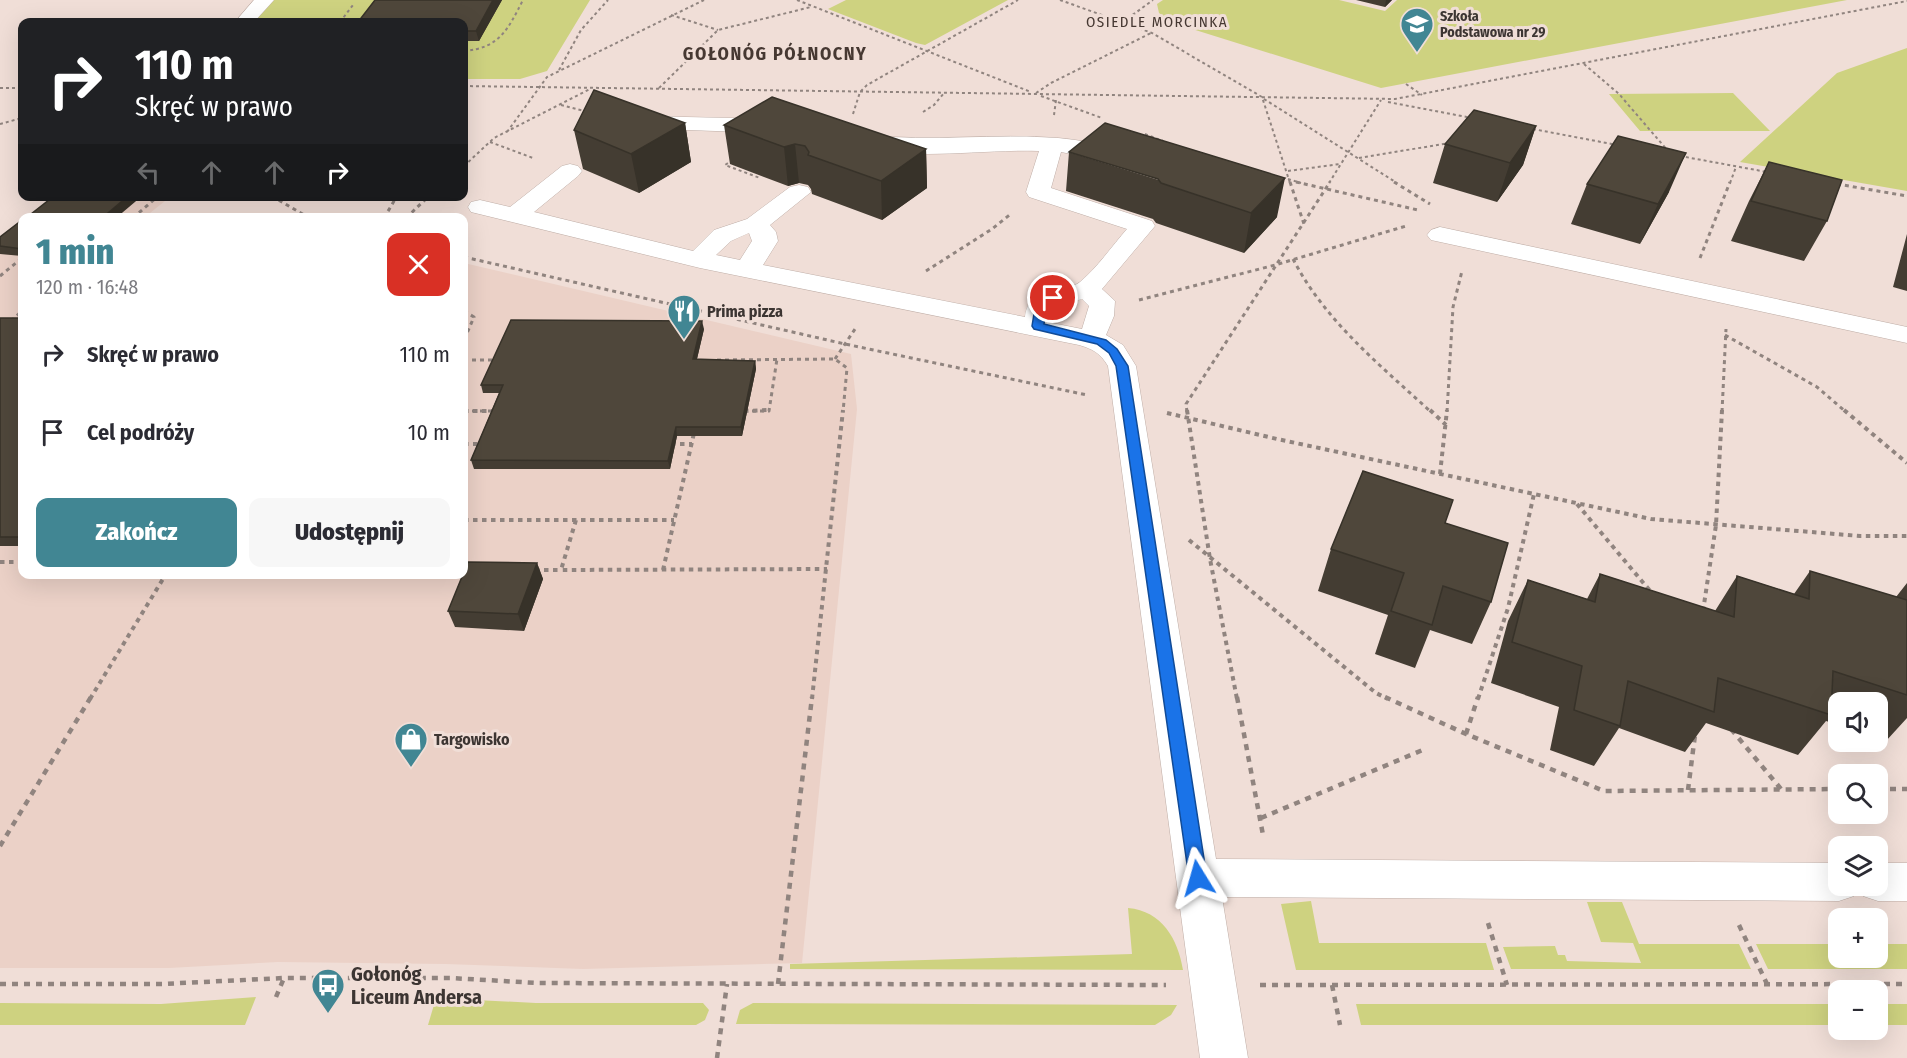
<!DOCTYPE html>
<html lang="pl">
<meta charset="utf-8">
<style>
:root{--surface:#fff;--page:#f7f7f7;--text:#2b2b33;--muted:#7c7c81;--accent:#418693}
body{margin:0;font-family:"Fira Sans Condensed",sans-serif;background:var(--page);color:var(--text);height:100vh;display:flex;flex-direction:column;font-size:22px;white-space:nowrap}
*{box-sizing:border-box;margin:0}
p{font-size:20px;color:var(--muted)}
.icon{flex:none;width:33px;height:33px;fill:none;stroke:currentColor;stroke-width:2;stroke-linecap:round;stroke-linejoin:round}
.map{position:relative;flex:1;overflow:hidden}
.drawer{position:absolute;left:18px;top:213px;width:450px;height:366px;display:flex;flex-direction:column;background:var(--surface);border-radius:12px;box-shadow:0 6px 24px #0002}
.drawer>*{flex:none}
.top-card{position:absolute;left:18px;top:18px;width:450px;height:183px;border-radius:12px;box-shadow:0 6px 24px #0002;background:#202124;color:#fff;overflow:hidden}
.buttons{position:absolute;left:1828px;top:692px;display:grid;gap:12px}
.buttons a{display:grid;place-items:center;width:60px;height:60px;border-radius:12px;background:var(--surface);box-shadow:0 6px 24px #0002;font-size:30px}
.pin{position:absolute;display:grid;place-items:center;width:51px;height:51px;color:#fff;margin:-26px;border:3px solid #fff;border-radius:50%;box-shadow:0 2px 6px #0007}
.me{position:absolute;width:66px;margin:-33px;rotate:352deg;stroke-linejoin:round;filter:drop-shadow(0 0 4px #0008)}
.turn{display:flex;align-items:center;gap:21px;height:126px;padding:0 18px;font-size:27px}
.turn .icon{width:78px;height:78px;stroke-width:2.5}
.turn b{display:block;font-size:42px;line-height:51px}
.lanes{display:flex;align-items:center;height:57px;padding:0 18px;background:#0003;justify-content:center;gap:30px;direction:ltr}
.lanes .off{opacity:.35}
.round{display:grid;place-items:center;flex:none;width:63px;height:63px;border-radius:12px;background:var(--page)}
.head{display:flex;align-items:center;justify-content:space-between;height:102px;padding:0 18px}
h1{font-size:36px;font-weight:800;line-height:45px;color:var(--accent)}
.cta{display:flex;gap:12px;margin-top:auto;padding:12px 18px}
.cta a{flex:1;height:69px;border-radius:12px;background:var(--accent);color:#fff;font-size:24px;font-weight:800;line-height:69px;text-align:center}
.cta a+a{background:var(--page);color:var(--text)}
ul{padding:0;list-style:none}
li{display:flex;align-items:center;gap:18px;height:78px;padding:0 18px}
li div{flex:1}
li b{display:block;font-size:22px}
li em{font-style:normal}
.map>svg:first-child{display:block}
.built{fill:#ebd1c7}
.green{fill:#ced280}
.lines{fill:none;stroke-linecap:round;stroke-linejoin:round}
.minor-casing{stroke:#bfaea7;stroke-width:1}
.path-far3{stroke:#90847f;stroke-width:2;stroke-dasharray:3 3;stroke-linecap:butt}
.path-far2{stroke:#90847f;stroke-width:3;stroke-dasharray:4 4;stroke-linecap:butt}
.path-far1{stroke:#90847f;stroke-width:4;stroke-dasharray:4.5 4.5;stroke-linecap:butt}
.path{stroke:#90847f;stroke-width:4.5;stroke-dasharray:6 6;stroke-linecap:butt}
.minor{fill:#fff;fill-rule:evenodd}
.wall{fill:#443d33}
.shaded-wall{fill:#373229}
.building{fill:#4f473b;stroke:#373229;stroke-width:1.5}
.route{fill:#1a73e8;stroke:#114b97;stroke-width:1.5}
.labels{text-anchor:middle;stroke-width:6;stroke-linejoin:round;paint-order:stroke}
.far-poi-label{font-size:14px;font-weight:bold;fill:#3c3532;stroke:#f0ded7;text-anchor:start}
.far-neighbourhood-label{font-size:15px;letter-spacing:1.5px;fill:#463832;stroke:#f0ded7}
.poi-label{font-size:16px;font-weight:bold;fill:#3c3532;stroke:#f0ded7;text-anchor:start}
.far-district-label{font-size:18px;font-weight:bold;letter-spacing:1.5px;fill:#463832;stroke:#f0ded7}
.near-poi-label{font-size:20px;font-weight:bold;fill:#3c3532;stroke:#f0ded7;text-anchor:start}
</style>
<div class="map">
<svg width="1907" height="1058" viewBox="0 0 1907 1058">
<rect width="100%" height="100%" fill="#f0ded7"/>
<path class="built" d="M68,197H170L145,217L40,218Z
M22,231V574H464V263L851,354L857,409L802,963L583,969L446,964L278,962L169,968H0V248Z"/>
<path class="green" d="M271,0H590L547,71L520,79H464V22H253Z
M846,0H1008L925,45L916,43L828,9Z
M1163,0H1339L1385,11L1397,0H1847L1381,88L1173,23L1159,13L1157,4Z
M1907,48V191L1740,162L1837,73Z
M1733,93L1770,131H1640L1609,94Z
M1311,901L1319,943H1486L1494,970H1296L1281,904Z
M1587,902H1622L1639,944H1739L1751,969H1511L1503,947L1555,946L1558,955H1565L1567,961L1641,963L1633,943L1601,942Z
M1128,908C1162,911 1178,939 1183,970L790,969V964L1132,954Z
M1756,944H1839V957H1878V944H1907V969H1768Z
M256,997L245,1025H0V1003L161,1004Z
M436,998L536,1003H703L709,1010L705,1020L696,1025H428Z
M753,1003L1177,1005L1171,1015L1155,1025L736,1024L740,1010Z
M1356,1004H1839V1025H1361Z
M1878,1004H1907V1025H1878Z"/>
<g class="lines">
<defs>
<path id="minor" d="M254,0H274L254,22H235Z
M641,116L770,119L778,121L781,126L778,131L770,133L633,128L630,123L633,118Z
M868,135C931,142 995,133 1058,138C1081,140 1104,145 1126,151L1130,156L1126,161L1118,163L1061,152L1051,188L1152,221L1155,226L1102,289L1115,301L1114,316L1106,335L1123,345L1136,366L1216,859L1839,863V885H1878V863H1907V901H1878L1863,896L1858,886L1854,896L1839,901L1222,897L1248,1058H1200L1108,366C1100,353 1093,349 1079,345L700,268L471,212L468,207L471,202L480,200L510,207L562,166L570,164L578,166L582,171L578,176L534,212L693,251L714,230L747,219L790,187L799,185L808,187L811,192L770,225L776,232L778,241L763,265L1025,317C1029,284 1063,295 1080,282C1097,268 1112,246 1127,229L1029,197L1026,192L1039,151C980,149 918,161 860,147L857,142L860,137ZM749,233L752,241L740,260L716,255L731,241ZM1082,299L1089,306L1082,329L1052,323L1053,311L1066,304Z
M1440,227L1907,327V343L1431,240L1427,235L1431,230Z"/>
</defs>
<use href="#minor" class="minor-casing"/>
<path class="path-far3" d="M797,0L1031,92
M1060,0L1152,33L1262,97L1290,183
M671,15L718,30
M340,22L353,5
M1123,22L1153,0
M464,51C500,48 508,29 523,0
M1584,64L1619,94L1668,151
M559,70L581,30L608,0
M1406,84L1422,95
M464,86L1395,99L1907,1
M0,88H22
M659,88L718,30L811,7
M1036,93L1051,83L1151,33
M1041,96L1102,118
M1264,99L1397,183
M1388,102L1472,118
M561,105L588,112
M923,112L934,105L944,93
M853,114L860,92L867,85L1018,0
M1054,115L1056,100
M0,124L22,118
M1533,129L1617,145
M507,132L547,77L704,0
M1145,134L1163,141
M490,142L533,158
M1680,156L1767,172
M1359,158L1449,143
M733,160L725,165L760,178
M464,166L494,138L590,89
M1288,171L1340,164
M1288,179L1301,183
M1329,183L1381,100
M1730,183L1736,167"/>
<path class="path-far2" d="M1290,182L1304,224
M1296,182L1418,210
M1394,182L1430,204
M1837,184L1907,196
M272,196L309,218
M133,218L158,196
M384,218L397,196
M406,218L429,196
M464,257L845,344L1087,395
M1700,258L1730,182
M1293,259C1325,321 1380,365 1431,412
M926,271L992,229L1012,213
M0,276L22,258
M1139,300L1275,265L1406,226
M464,311L474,317L464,340
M11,321L22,311
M1725,335L1817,387L1846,412
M835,359L857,326
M464,360H497
M717,360L835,359L847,368L843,412
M464,411H496
M744,411H769L777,359
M1187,412L1186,404L1330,182
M1447,412L1453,307L1462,271
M1722,412L1726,329"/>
<path class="path-far1" d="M1187,410L1210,559L1237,699
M1430,410L1446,425
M1844,410L1907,463
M464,411H496
M744,411L769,410
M1167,413L1277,439L1651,519L1860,536H1907
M464,444H481
M671,444H692
M1440,474L1447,410
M1577,504L1651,592
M464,520H674
M576,520L561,570L827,569
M1189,540L1376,693L1388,699
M0,562H22
M535,570H561
M663,570L694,433
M1703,611L1716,525L1722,410
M90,699L166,574
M812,699L843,410
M1478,699L1508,608L1534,494"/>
<path class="path" d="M1237,697L1263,835
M1385,697L1466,734L1604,791L1839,789
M1731,729L1781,789
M1466,734L1478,697
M1878,789H1907
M1688,790L1695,735
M1261,818L1425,749
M0,846L91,697
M1488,923L1507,985
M1739,925L1767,984
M0,984H162L284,978H451L537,983L1166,985
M778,984L812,697
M1260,985L1907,984
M1332,985L1340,1025
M276,997L284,978
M416,997L421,978
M717,1058L727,984"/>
<use href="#minor" class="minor"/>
</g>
<path class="wall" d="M375,0H502L479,41H464V22Z
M1356,0H1392L1385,7Z
M685,123L691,162L639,193L583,169L574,130Z
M724,125L926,149L927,188L882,220L812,194L811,189L808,185L799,183L788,186L730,164Z
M1536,126L1523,165L1497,202L1433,183L1445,144Z
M1069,152L1277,217L1244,253L1156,223L1153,219L1066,191Z
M1769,162L1827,221L1804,261L1731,241L1749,201Z
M1587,184L1669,192L1640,244L1571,224Z
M22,220V256L0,254V237Z
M1907,234V291L1893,287Z
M0,318H22V546H0Z
M704,329L697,359L755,361L756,369L742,436H677L670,469H474L471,460L499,393H483L481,385Z
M1445,523L1491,602L1472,644L1430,630L1415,668L1375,654L1388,615L1318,591L1331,549Z
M537,563L543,579L524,631L455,627L448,611Z
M1810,571L1896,597L1907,583V718L1886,741L1878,738V702H1839V725L1826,721L1798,755L1706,723L1685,752L1619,728L1594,766L1550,750L1559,707L1491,683L1508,621L1528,580L1587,599L1600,574L1715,611L1737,576L1794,594Z"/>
<path class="shaded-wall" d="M493,0H502L479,41L476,31Z
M1386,0H1392L1385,7Z
M685,123L691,162L639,193L631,154Z
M1536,126L1523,165L1497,202L1510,163Z
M795,144L799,183L788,186L784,147Z
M926,149L927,188L882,220L881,181Z
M1686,153L1669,192L1640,244L1658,204Z
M1285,178L1277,217L1244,253L1251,213Z
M128,196H142L116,218H102Z
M702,321L704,329L695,367L693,359Z
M755,361L756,369L742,436L741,427Z
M676,427L677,436L670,469L668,461Z
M537,563L543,579L524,631L518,614Z"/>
<path class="building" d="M375,0H493L476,31H464V22H358Z
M594,90L685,123L631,154L574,130Z
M772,97L926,149L881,181L808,155L809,152L805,146L795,144L784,147L724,125Z
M1474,110L1536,126L1510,163L1445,144Z
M1105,123L1285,178L1251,213L1161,183L1158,179L1069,152Z
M1618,136L1686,153L1658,204L1587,184Z
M1769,162L1842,180L1827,221L1751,201Z
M54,196H128L102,218H26Z
M22,220V249L0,246V237Z
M0,318H22V537H0Z
M511,320L702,321L693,359L755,361L741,427H676L668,461L471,460L503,385H481Z
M1363,471L1453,500L1445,523L1508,543L1491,602L1443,586L1432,625L1391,611L1404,573L1331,549Z
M468,562L537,563L518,614L448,611Z
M1810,571L1907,600V695L1833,671L1831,715L1718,678L1714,712L1628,681L1620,726L1574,710L1582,666L1512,642L1528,580L1595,602L1600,574L1734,617L1737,576L1809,599Z"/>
<path class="route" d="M1053,295L1059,298L1046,310L1044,324L1106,340L1117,349L1128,366L1207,878L1204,883L1198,886L1192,883L1189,878L1116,366L1109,353L1097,344L1034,329L1032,326L1035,308Z"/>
<defs>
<symbol id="school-pin" viewBox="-11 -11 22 30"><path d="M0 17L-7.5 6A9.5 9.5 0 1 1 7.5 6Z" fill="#418693" stroke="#f0ded7"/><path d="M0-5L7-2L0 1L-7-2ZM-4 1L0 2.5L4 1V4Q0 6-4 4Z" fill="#fff"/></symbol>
<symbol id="restaurant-pin" viewBox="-11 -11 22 30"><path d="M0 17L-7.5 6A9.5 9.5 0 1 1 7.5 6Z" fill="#418693" stroke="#f0ded7"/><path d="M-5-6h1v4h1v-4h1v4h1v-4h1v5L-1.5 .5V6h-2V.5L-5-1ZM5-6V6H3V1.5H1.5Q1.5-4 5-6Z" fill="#fff"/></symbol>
<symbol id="shop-pin" viewBox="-11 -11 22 30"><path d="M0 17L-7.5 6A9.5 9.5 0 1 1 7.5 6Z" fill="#418693" stroke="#f0ded7"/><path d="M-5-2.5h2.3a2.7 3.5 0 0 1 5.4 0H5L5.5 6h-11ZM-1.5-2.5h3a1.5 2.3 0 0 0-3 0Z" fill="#fff"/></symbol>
<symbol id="bus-pin" viewBox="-11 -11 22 30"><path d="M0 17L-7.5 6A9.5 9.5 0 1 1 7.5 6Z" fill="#418693" stroke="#f0ded7"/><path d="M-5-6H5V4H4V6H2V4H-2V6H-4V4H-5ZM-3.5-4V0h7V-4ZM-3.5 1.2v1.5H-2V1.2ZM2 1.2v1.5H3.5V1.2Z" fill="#fff"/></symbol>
</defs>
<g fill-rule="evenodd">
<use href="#school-pin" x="1398" y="5" width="38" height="52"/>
<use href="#restaurant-pin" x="665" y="292" width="38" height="52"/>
<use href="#shop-pin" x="392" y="720" width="38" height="52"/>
<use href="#bus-pin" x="309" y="966" width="38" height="52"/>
</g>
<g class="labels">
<g class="far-poi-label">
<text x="1440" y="21">Szkoła<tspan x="1440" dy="16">Podstawowa nr 29</tspan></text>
</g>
<g class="far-neighbourhood-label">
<text x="1157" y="27">OSIEDLE MORCINKA</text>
</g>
<g class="poi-label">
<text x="707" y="317">Prima pizza</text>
<text x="434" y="745">Targowisko</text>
</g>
<g class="far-district-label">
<text x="775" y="60">GOŁONÓG PÓŁNOCNY</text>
</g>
<g class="near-poi-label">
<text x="351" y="981">Gołonóg<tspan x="351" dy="23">Liceum Andersa</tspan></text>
</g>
</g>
</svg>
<div class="buttons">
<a><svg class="icon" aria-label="sound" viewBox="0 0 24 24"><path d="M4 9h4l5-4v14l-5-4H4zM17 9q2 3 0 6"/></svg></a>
<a><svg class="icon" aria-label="search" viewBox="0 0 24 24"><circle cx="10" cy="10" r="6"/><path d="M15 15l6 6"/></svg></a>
<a><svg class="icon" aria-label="layers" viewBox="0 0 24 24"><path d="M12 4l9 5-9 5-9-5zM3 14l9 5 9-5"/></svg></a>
<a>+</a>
<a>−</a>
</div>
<div class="pin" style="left:1053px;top:298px;background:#d93025"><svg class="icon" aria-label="arrive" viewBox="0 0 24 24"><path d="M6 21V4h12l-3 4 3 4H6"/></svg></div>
<svg class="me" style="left:1198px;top:878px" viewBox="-20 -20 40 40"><path d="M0-17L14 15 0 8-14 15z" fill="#1a73e8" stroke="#fff" stroke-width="4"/></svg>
<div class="top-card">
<div class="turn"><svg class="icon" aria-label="right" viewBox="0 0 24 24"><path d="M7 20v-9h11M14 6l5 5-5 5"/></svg><div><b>110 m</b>Skręć w prawo</div></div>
<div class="lanes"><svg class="icon off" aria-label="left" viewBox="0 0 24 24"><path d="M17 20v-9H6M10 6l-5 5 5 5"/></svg><svg class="icon off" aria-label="ahead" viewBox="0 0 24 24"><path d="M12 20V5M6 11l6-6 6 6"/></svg><svg class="icon off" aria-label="ahead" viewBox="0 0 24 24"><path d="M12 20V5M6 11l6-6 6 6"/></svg><svg class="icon" aria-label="right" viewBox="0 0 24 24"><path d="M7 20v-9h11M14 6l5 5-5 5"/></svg></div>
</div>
<section class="drawer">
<div class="head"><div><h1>1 min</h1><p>120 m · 16:48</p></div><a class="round" style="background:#d93025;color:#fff"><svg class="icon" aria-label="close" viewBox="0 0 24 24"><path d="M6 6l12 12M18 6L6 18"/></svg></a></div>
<ul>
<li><svg class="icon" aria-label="right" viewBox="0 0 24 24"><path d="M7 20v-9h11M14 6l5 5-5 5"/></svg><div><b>Skręć w prawo</b></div><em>110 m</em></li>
<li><svg class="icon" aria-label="arrive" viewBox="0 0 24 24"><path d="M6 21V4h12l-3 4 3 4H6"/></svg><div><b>Cel podróży</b></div><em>10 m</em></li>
</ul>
<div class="cta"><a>Zakończ</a><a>Udostępnij</a></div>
</section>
</div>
